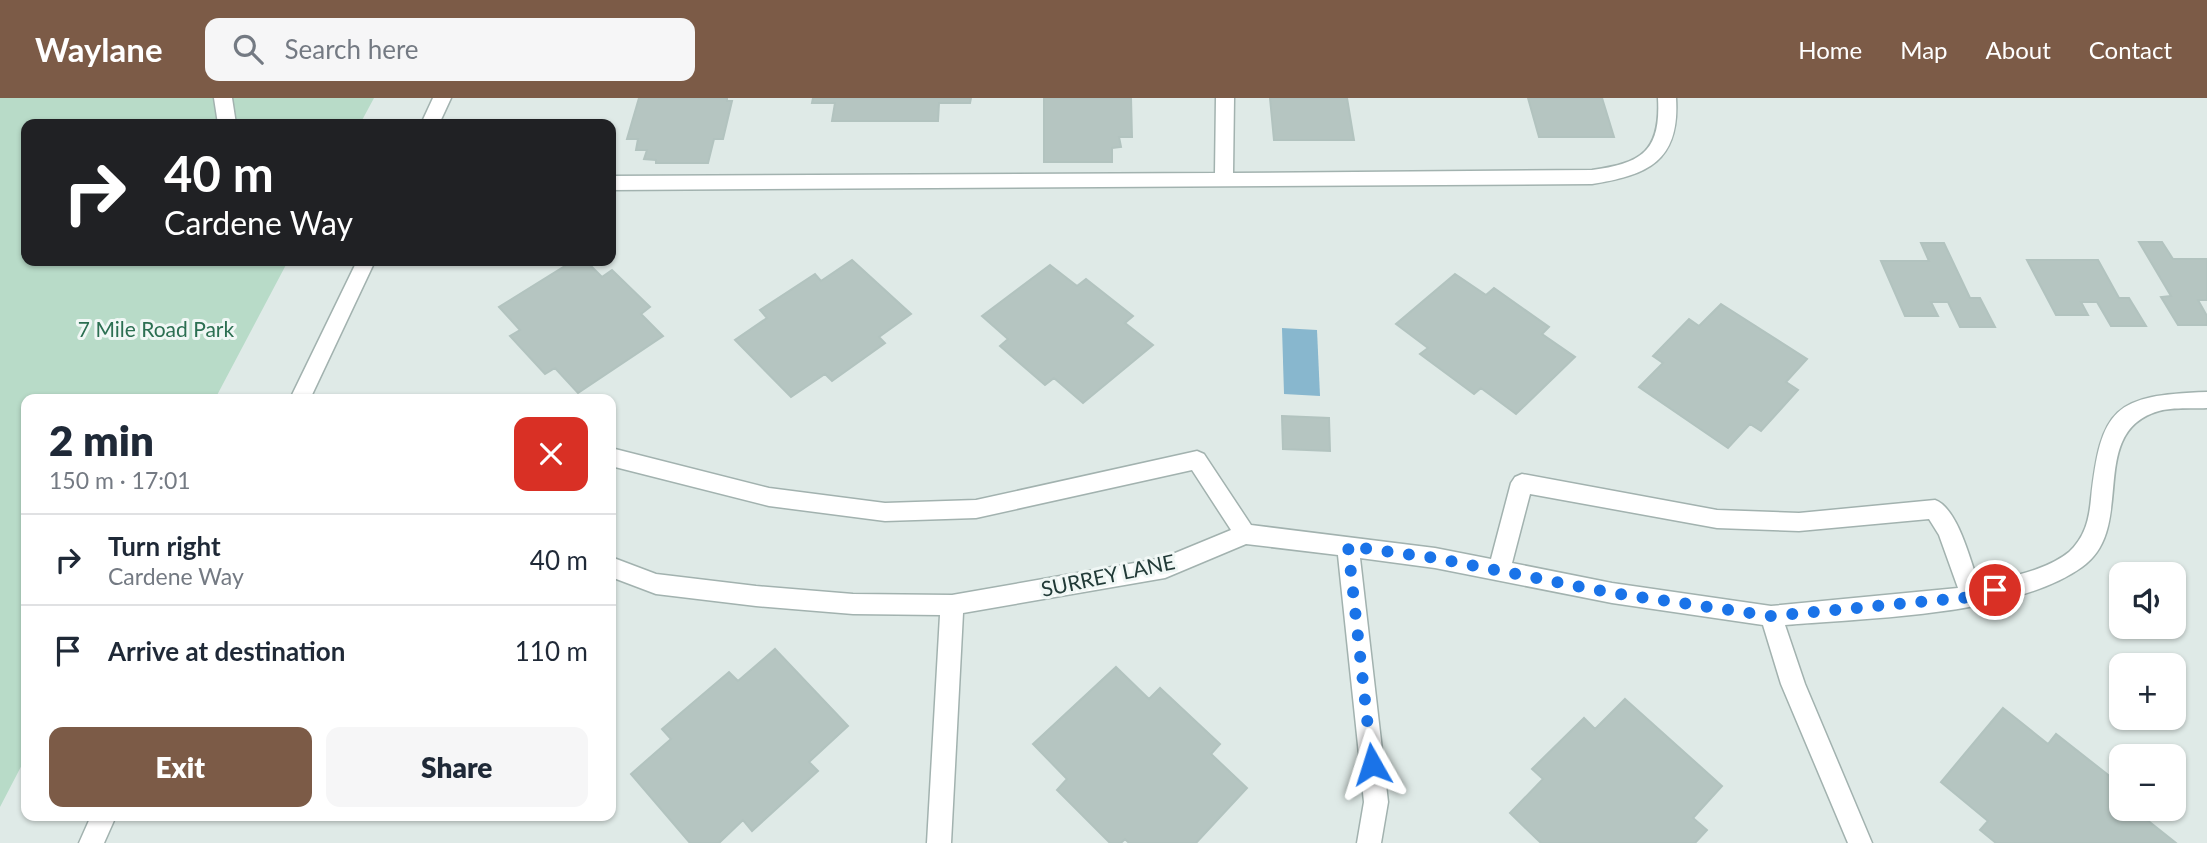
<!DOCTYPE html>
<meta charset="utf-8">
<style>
:root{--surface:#fff;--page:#f6f6f7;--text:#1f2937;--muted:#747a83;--line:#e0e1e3;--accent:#7c5b47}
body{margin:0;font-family:Lato,sans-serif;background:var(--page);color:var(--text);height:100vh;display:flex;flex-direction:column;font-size:26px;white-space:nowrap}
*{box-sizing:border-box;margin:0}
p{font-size:23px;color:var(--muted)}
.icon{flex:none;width:38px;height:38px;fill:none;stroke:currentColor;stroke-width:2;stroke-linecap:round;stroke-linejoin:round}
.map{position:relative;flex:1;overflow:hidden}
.sheet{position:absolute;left:21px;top:296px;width:595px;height:427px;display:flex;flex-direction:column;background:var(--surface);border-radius:14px;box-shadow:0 2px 5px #0004}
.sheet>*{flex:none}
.guide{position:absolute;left:21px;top:21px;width:595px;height:147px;border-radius:14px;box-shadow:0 2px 5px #0004;background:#202124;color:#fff;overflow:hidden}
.buttons{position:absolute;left:2109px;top:464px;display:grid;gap:14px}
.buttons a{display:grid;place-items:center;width:77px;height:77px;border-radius:14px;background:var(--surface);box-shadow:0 2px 5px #0004;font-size:35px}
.pin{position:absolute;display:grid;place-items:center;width:60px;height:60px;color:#fff;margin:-30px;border:4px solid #fff;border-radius:50%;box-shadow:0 2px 7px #0007}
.me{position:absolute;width:77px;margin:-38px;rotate:354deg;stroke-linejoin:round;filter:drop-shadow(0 0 5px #0008)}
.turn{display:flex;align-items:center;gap:24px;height:147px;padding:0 28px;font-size:32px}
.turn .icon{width:91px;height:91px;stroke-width:2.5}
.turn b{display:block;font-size:49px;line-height:60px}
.round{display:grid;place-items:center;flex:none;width:74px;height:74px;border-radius:14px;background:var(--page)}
.headline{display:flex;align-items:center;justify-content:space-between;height:119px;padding:0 28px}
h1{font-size:42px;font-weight:800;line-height:52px}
.action{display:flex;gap:14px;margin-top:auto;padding:14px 28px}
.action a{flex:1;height:80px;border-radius:14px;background:var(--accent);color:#fff;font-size:28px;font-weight:800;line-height:80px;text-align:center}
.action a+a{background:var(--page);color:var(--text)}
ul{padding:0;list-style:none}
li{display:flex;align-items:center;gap:21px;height:91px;padding:0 28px;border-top:2px solid var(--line)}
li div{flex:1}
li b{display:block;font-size:26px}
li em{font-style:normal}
header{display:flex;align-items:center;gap:42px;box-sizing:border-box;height:98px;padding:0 35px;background:var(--accent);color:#fff}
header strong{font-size:33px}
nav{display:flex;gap:38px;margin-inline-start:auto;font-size:24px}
.search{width:490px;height:63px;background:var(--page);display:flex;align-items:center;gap:18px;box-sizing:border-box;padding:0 24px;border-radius:14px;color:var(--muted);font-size:26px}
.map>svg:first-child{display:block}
.green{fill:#b8dbc8}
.water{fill:#88b7ce}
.building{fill:#b5c5c1;stroke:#b2c3bf;stroke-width:2}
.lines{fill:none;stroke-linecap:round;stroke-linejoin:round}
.minor-casing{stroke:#a2b2af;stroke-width:3}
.minor{fill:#fff;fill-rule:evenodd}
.route{stroke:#1a73e8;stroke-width:12;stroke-dasharray:0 21.6}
.labels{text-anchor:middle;stroke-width:6;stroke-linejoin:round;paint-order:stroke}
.park-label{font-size:21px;fill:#2c6f52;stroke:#f0f7f5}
.street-label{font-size:21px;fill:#213a37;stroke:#f0f7f5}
</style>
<header>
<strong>Waylane</strong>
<div class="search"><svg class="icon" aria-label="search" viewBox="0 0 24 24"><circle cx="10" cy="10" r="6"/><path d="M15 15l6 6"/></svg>Search here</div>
<nav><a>Home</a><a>Map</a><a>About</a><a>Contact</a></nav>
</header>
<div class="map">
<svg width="2207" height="745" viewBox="0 0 2207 745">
<rect width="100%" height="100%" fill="#dfeae7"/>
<path class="green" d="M0,0H374L360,26H26V163H288L215,301H26V659L0,709Z"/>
<path class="water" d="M1282,230L1317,232L1320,298L1284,296Z"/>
<path class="building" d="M639,0H727V3H732L723,41H714L708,65H656V62L644,61L647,52H636L638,41H627Z
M813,0H971L970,5H939L938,23H832L835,5H812Z
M1044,0H1131L1132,39H1119L1121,49L1112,50V64H1044Z
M1270,0H1347L1354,42H1274Z
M1528,0H1602L1614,39H1539Z
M2139,144H2162L2173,161H2207V202H2198L2207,218V227H2178L2161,199L2171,198Z
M1921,145H1944L1970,200H1980L1995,229H1960L1948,204H1931L1938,218H1905L1881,163H1929Z
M852,162L911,216L879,239L885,245L832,283L825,276L791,299L735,242L767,220L760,212L815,176L821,183Z
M2027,162H2098L2119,200H2129L2146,228H2111L2097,204H2081L2088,217H2056Z
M573,163H586L602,179L612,172L650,209L641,216L663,238L578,295L555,270L545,276L510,238L520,232L499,209Z
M1050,167L1077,188L1086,181L1133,218L1125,225L1153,247L1083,305L1054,280L1045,287L1000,248L1008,241L982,218Z
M1455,176L1486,197L1494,190L1549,229L1542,236L1575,259L1516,316L1481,290L1474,296L1420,256L1428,250L1396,226Z
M1721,206L1807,261L1786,284L1798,292L1761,333L1750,326L1728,350L1639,289L1663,265L1653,258L1689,221L1699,228Z
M1282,318L1329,320L1330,353L1283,351Z
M775,551L848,628L809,664L818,673L752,733L743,722L719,745H690L631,676L671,641L662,631L729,574L738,583Z
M1116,569L1149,601L1160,590L1220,646L1211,656L1247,690L1196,745H1129L1125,741L1121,745H1110L1057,692L1067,681L1033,646Z
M1625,601L1722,688L1693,720L1707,732L1695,745H1541L1510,715L1543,681L1532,671L1584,620L1595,631Z
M2003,610L2048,646L2056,636L2121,687V710H2132L2176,745H1996L1980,732L1988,723L1941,684Z"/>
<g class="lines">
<defs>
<path id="minor" d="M214,0H232L236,26H218Z
M433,0H451L439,26H421Z
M1216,0H1234L1233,75L1592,72C1642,65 1661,53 1658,0H1676C1680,63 1648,77 1592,86L611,92V78L1215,75Z
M357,163H375L310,301H290Z
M2207,294V310C2192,311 2173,309 2159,313C2085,334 2138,430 2082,469C2014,518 1868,520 1785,527L1805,586L1872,745H1848L1781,586L1763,527L1612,505L1435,470L1360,460L1388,704L1381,745H1357L1364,704L1338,457L1246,446L1165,480L963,515L951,745H927L940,517L853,516L756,508L656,496L611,479V459L656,476L756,488L853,496L952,497L1163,460L1231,432L1192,372L976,420L885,423L769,408L611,368V350L769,390L885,405L976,402L1197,353L1204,356L1251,427L1435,450L1491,461L1511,385L1515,379L1522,376L1717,412L1799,415L1935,402C1958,410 1971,465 1979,487C2007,479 2046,473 2069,454C2085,439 2089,422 2091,401C2101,310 2114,297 2207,294ZM1530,396L1717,430L1799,433L1929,421L1939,437L1958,490L1771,508L1612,485L1512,465Z
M91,718H116L104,745H79Z"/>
</defs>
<use href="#minor" class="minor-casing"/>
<use href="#minor" class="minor"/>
</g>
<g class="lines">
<path class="route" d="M1372,666L1348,448L1435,460L1612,495L1771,518L1972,499L1995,492"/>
</g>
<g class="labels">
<g class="park-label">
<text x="156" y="239">7 Mile Road Park</text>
</g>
<g class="street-label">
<text transform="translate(1108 478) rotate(-12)" y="7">SURREY LANE</text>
</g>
</g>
</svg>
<div class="buttons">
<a><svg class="icon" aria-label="sound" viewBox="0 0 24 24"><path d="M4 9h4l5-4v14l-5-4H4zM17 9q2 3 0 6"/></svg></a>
<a>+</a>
<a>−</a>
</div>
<div class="pin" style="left:1995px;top:492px;background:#d93025"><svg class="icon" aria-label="arrive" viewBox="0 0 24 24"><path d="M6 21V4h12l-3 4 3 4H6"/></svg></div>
<svg class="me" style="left:1372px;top:666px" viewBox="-20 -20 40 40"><path d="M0-17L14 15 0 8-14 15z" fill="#1a73e8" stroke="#fff" stroke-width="4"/></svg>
<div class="guide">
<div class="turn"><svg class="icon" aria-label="right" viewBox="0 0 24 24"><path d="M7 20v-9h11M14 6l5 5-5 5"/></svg><div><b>40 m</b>Cardene Way</div></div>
</div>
<section class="sheet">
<div class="headline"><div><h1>2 min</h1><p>150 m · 17:01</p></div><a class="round" style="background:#d93025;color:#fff"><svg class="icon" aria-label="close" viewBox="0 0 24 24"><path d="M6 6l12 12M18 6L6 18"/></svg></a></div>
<ul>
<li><svg class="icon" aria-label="right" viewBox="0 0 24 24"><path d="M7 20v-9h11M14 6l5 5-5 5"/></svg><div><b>Turn right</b><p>Cardene Way</p></div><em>40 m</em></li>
<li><svg class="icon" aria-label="arrive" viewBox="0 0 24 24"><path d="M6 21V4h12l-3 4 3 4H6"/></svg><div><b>Arrive at destination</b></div><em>110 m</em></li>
</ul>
<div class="action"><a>Exit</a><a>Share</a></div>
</section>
</div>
